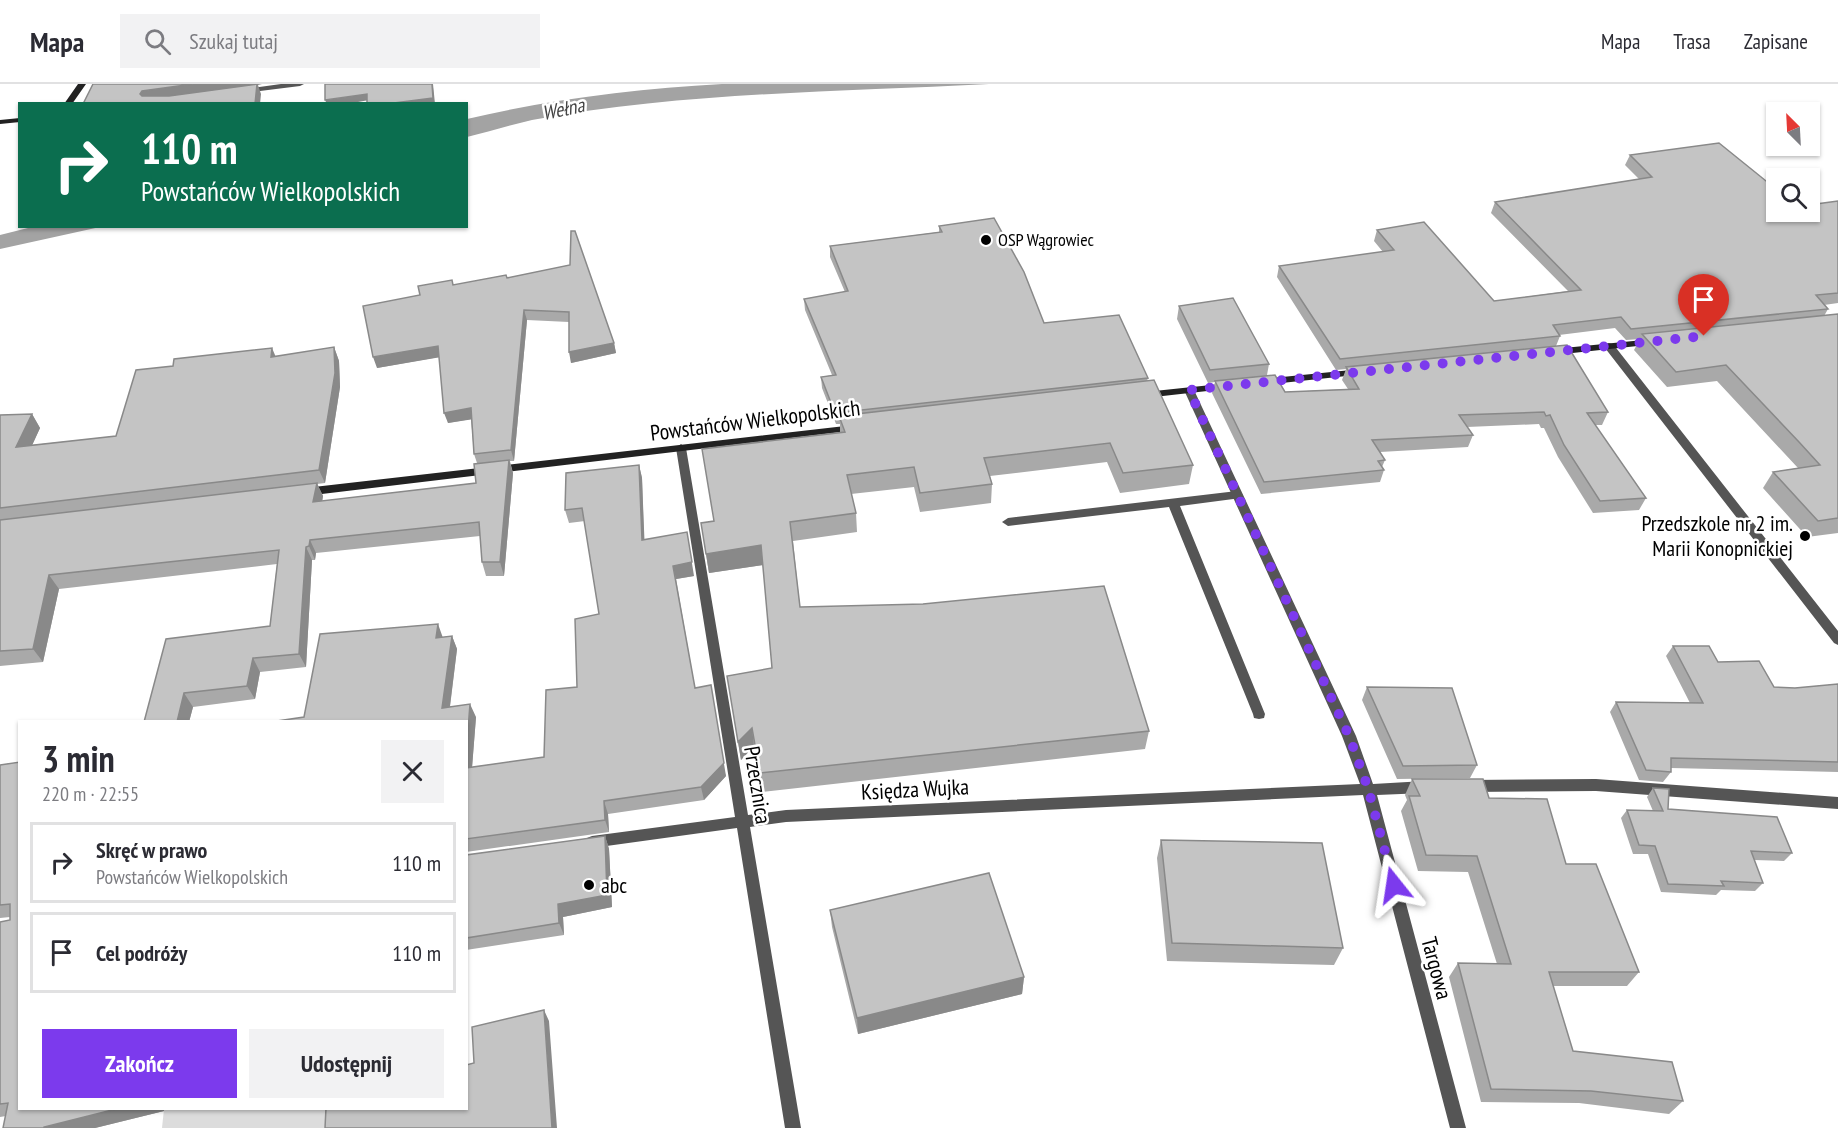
<!DOCTYPE html>
<html lang="pl">
<meta charset="utf-8">
<style>
:root{--surface:#fff;--page:#f2f2f3;--text:#2b2b33;--muted:#7c7c81;--line:#e1e1e2;--accent:#7c3aed}
body{margin:0;font-family:"PT Sans Narrow",sans-serif;background:var(--page);color:var(--text);height:100vh;display:flex;flex-direction:column;font-size:22px;white-space:nowrap}
*{box-sizing:border-box;margin:0}
p{font-size:20px;color:var(--muted)}
.icon{flex:none;width:33px;height:33px;fill:none;stroke:currentColor;stroke-width:2;stroke-linecap:round;stroke-linejoin:round}
.map{position:relative;flex:1;overflow:hidden}
.side{position:absolute;left:18px;top:636px;width:450px;height:390px;display:flex;flex-direction:column;background:var(--surface);border-radius:0px;box-shadow:0 2px 4px #0004}
.side>*{flex:none}
.banner{position:absolute;left:18px;top:18px;width:450px;height:126px;border-radius:0px;box-shadow:0 2px 4px #0004;background:#0b6e4f;color:#fff;overflow:hidden}
.needle{width:39px;rotate:336deg}
.buttons{position:absolute;left:1766px;top:18px;display:grid;gap:12px}
.buttons a{display:grid;place-items:center;width:54px;height:54px;border-radius:0px;background:var(--surface);box-shadow:0 2px 4px #0004;font-size:30px}
.pin{position:absolute;display:grid;place-items:center;width:51px;height:51px;color:#fff;margin:-62px -26px;border-radius:50% 50% 50% 0;rotate:-45deg;box-shadow:0 0 6px #0007}
.pin .icon{rotate:45deg}
.me{position:absolute;width:66px;margin:-33px;rotate:345deg;stroke-linejoin:round;filter:drop-shadow(0 0 4px #0008)}
.turn{display:flex;align-items:center;gap:21px;height:126px;padding:0 24px;font-size:27px}
.turn .icon{width:78px;height:78px;stroke-width:2.5}
.turn b{display:block;font-size:42px;line-height:51px}
.round{display:grid;place-items:center;flex:none;width:63px;height:63px;border-radius:0px;background:var(--page)}
.head{display:flex;align-items:center;justify-content:space-between;height:102px;padding:0 24px}
h1{font-size:36px;font-weight:800;line-height:45px}
.action{display:flex;gap:12px;margin-top:auto;padding:12px 24px}
.action a{flex:1;height:69px;border-radius:0px;background:var(--accent);color:#fff;font-size:24px;font-weight:800;line-height:69px;text-align:center}
.action a+a{background:var(--page);color:var(--text)}
ul{padding:0;list-style:none}
li{display:flex;align-items:center;gap:18px;height:81px;margin:0 12px 9px;padding:0 12px;border:3px solid var(--line);border-radius:0px}
li div{flex:1}
li b{display:block;font-size:22px}
li em{font-style:normal}
header{display:flex;align-items:center;gap:36px;box-sizing:border-box;height:84px;padding:0 30px;background:var(--surface);border-bottom:2px solid var(--line)}
header strong{font-size:28px}
nav{display:flex;gap:33px;margin-inline-start:auto;font-size:21px}
.search{width:420px;height:54px;background:var(--page);display:flex;align-items:center;gap:15px;box-sizing:border-box;padding:0 21px;border-radius:0px;color:var(--muted);font-size:22px}
.map>svg:first-child{display:block}
.green{fill:#dcdcdc}
.water{fill:#a3a3a3}
.lines{fill:none;stroke-linecap:round;stroke-linejoin:round}
.lane{fill:#555;fill-rule:evenodd}
.street{fill:#555;fill-rule:evenodd}
.secondary{fill:#222;fill-rule:evenodd}
.wall{fill:#a9a9a9}
.shaded-wall{fill:#898989}
.building{fill:#c4c4c4;stroke:#898989;stroke-width:1.5}
.route{stroke:#7c3aed;stroke-width:10;stroke-dasharray:0 18}
.poi-dot{fill:#000;stroke:#fff;stroke-width:2}
.labels{text-anchor:middle;stroke-width:5;stroke-linejoin:round;paint-order:stroke}
.far-poi-label{font-size:18px;fill:#000;stroke:#fff;text-anchor:start}
.far-water-label{font-size:20px;font-style:italic;fill:#444;stroke:#fff}
.street-label{font-size:22px;fill:#000;stroke:#fff}
.poi-label{font-size:22px;fill:#000;stroke:#fff;text-anchor:end}
</style>
<header>
<strong>Mapa</strong>
<div class="search"><svg class="icon" aria-label="search" viewBox="0 0 24 24"><circle cx="10" cy="10" r="6"/><path d="M15 15l6 6"/></svg>Szukaj tutaj</div>
<nav><a>Mapa</a><a>Trasa</a><a>Zapisane</a></nav>
</header>
<div class="map">
<svg width="1838" height="1044" viewBox="0 0 1838 1044">
<rect width="100%" height="100%" fill="#fff"/>
<path class="green" d="M164,1025H335L334,1044H162Z"/>
<path class="water" d="M722,0H989C837,8 683,8 532,36C510,41 488,48 467,53V35C551,15 636,5 722,0Z
M36,142H100V143L0,165V151Z"/>
<g class="lines">
<path class="lane" d="M281,0H304L300,2L244,9L240,7L244,5Z
M1237,407L1243,411L1241,414L1180,422L1265,630L1264,634L1259,635L1254,634L1253,630L1169,423L1008,442L1002,438L1008,434Z"/>
<path class="street" d="M1609,259L1613,260L1838,547V561L1834,559L1605,264V260Z
M1189,303L1194,306L1356,652L1373,700L1425,697L1430,699L1432,703L1430,707L1425,709L1377,711L1466,1044H1450L1363,711L786,738L750,743L801,1044H785L737,744L592,764L587,762L585,758L587,754L592,752L735,733L676,364L681,360L686,364L748,731L786,726L1360,700L1342,652L1184,306Z
M1596,695L1838,713V725L1596,707L1469,708L1464,706L1462,702L1464,698L1469,696Z"/>
<path class="secondary" d="M78,0H86L72,20H64Z
M20,34V38L0,40V36Z
M1653,255L1658,258L1656,260L1554,271L1549,268L1554,265Z
M1361,285L1366,288L1365,290L1262,301L1257,298L1262,295Z
M1230,299L1235,302L1234,304L1145,314L1140,311L1145,308Z
M854,341L858,342L859,344L858,346L305,412L299,408L305,404Z"/>
</g>
<path class="wall" d="M1630,71L1776,128L1838,117V219L1824,221L1828,225L1824,232L1838,230V449L1807,453L1763,404L1773,388L1798,384L1717,297L1667,303L1634,266L1640,255L1626,256L1615,244L1559,251L1560,252L1556,262L1608,328L1602,341H1595L1646,414L1639,426L1593,429L1558,373L1544,344H1541L1539,340L1467,343L1473,351L1468,363L1380,368L1385,376L1382,383L1384,386L1380,398L1261,410L1212,309L1215,298L1208,299L1177,235L1179,222L1269,280L1267,291L1285,308L1348,305L1342,296L1346,285L1336,286L1277,193L1279,182L1383,168L1374,157L1377,146L1494,217L1568,207L1491,129L1495,118L1639,95L1625,81Z
M939,142L1044,239L1148,294L1147,297L1193,381L1189,400L1120,409L1107,378L990,392L992,400L991,419L920,428L914,403L851,410L856,429L857,448L793,457L800,523L1149,647L1145,665L762,708L754,662L741,676L727,592L772,584L763,481L709,489L701,439L714,437L840,349V340H836L822,304L821,293L832,291L805,226L804,215L845,208L830,173V162L939,148Z
M570,181L614,259L616,269L571,279L569,238L527,236L514,377H510L513,389L504,492H486L482,478L480,452L316,469L315,476H312L306,583L260,588L255,615L193,623L189,638H144L270,542L277,480L59,505L43,578L0,582V331L32,330L40,344L32,361L116,352L276,273L334,263L339,277L340,303L325,399L317,400L323,412L322,417L476,399L477,379L474,370L471,335L448,339L439,273L377,284L420,211L453,201L507,194Z
M639,381L642,394L644,456L694,492L676,495L695,604L726,692L704,716L608,730L609,748L466,768V638L304,633L443,553L452,552L457,565L450,623L476,633L472,683L544,673L577,603L599,530L585,437L569,439L565,426Z
M1673,562L1718,578L1774,603L1795,604L1838,600V688L1671,684V688L1663,698L1639,696L1610,628L1616,618L1690,619L1666,572Z
M1367,603L1477,681L1470,694L1397,695L1362,616Z
M20,678V1024H164V1027L95,1044H4L6,1032L0,1033V838L10,836V833L0,834V681Z
M1412,695L1489,714L1566,780L1639,888L1627,902H1553L1573,967L1683,1017L1669,1030L1579,1019L1481,1018L1449,893L1458,879L1497,880L1468,788L1418,787L1401,727L1407,716L1405,711Z
M1653,704L1668,725L1792,769L1784,777L1754,776L1763,799L1755,807L1721,806L1716,811L1661,808L1648,770H1633L1621,734L1627,726L1653,727L1647,713Z
M605,752L609,765L612,823L563,833L564,851L466,866V771Z
M1161,756L1343,864L1334,881L1167,877L1157,774Z
M830,826L1024,893L1022,910L858,950L832,843Z"/>
<path class="shaded-wall" d="M193,0H262L258,1L261,10L260,20H145L140,10L142,7Z
M432,0H433L435,20H386Z
M367,10L369,16L347,20H327L325,16Z
M524,226L527,236L514,377L511,366Z
M614,259L616,269L571,279L569,268Z
M438,262L441,273L377,284L373,273Z
M334,263L339,277L340,303L325,399L319,386Z
M272,264L278,278L271,273Z
M471,324L474,335L448,339L444,329Z
M32,330L40,344L25,377L16,363Z
M509,376L513,389L504,492L500,478Z
M639,381L642,394L645,470L642,456Z
M317,399L323,412L320,432L313,418Z
M687,448L694,492L676,495L673,482Z
M310,456L316,469L315,476L309,462Z
M761,461L763,481L709,489L706,470Z
M306,463L312,476L306,583L299,570Z
M49,491L59,505L43,578L33,565Z
M438,540L443,554H436Z
M452,552L457,565L448,637L442,624Z
M253,574L260,588L255,615L247,602Z
M711,601L726,692L704,716L701,703Z
M184,609L193,623L189,638H177Z
M470,620L476,633L471,697L466,686V671Z
M752,644L754,662L741,676L738,658Z
M604,717L608,730L609,748L605,736Z
M605,752L609,765L612,823L563,833L564,851L559,839L558,820Z
M1024,893L1022,910L858,950L857,934Z
M544,926L549,937L557,1044H552Z
M120,1024H164V1027L95,1044H44V1043Z"/>
<path class="building" d="M93,0H193L142,7L140,10L142,12H169L257,0L255,20H83Z
M325,0H432L433,14L386,20H367V10L325,16Z
M1719,59L1776,105V128H1809V121L1838,117V209L1816,211L1828,225L1631,245L1621,233L1553,241L1560,252L1340,275L1279,182L1394,166L1377,146L1424,138L1494,217L1581,206L1495,118L1652,93L1630,71Z
M994,134L1024,188L1044,239L1119,231L1148,294L835,329L821,293L836,291L804,215L848,207L830,162L942,148L939,142Z
M571,147H575L614,259L569,268V228L524,226L511,366L474,370L471,324L444,329L438,262L373,273L363,222L420,211L418,202L452,196L453,201L506,191L507,194L570,181Z
M1233,214L1269,280L1210,286L1179,222Z
M1838,230V434L1818,437L1773,388L1820,381L1799,358L1726,281L1676,288L1642,250Z
M1567,261L1608,328L1587,329L1646,414L1600,417L1564,361L1550,331L1546,332L1544,328L1459,331L1473,351L1372,356L1385,376L1378,377L1384,386L1264,398L1215,297L1275,291L1285,308L1359,305L1346,283Z
M334,263L335,289L319,386L0,424V331L32,330L16,363L116,352L136,286L173,282L174,275L272,264L271,273Z
M1154,296L1193,381L1123,389L1110,359L984,374L992,400L920,409L914,383L847,391L856,429L790,438L800,523L923,520L1104,502L1149,647L760,689L752,644L738,658L727,592L772,584L761,461L706,470L701,439L714,437L702,365L845,348L839,332Z
M509,376L500,478H482L479,438L310,456L309,462L306,463L299,570L253,574L247,602L184,609L177,638H144L166,555L270,542L279,466L49,491L33,565L0,567V436L317,399L313,418L476,399L474,380Z
M639,381L642,456L687,448L692,478L673,482L695,604L711,601L724,679L701,703L604,717L605,736L466,755V684L544,673L546,606L577,603L575,535L599,530L582,424L565,426L566,389Z
M438,540L436,554L452,552L442,624L470,620L466,671V638H270L304,633L320,550Z
M1673,562H1709L1718,578L1759,577L1774,603L1795,604L1838,600V678L1671,674V688L1646,686L1616,618L1703,619Z
M1367,603L1452,604L1477,681L1403,682Z
M20,678V1024H120L44,1043V1044H3L8,1019L0,1020V838L10,836V820L0,821V681Z
M1412,695H1483L1489,714L1547,715L1566,780H1596L1639,888H1549L1573,967L1672,978L1683,1017L1591,1007L1491,1005L1458,879L1511,880L1477,772L1426,771L1409,712H1420Z
M1653,704L1669,705L1668,725L1777,733L1792,769L1751,767L1763,799L1721,797L1724,802L1668,800L1655,762L1639,761L1627,726L1663,727Z
M605,752L607,811L558,820L559,839L466,854V771Z
M1161,756L1322,759L1343,864L1172,859Z
M989,789L1024,893L857,934L830,826Z
M544,926L552,1044H325L326,1024H466V981L474,979L472,943Z"/>
<g class="lines">
<path class="route" d="M1394,801L1368,704L1349,652L1189,306L1704,252"/>
</g>
<g class="poi-dot">
<circle cx="986" cy="156" r="6"/>
<circle cx="1805" cy="452" r="6"/>
<circle cx="589" cy="801" r="6"/>
</g>
<g class="labels">
<g class="far-poi-label">
<text x="998" y="162">OSP Wągrowiec</text>
</g>
<g class="far-water-label">
<text transform="translate(563 25) rotate(-12)" y="7">Wełna</text>
</g>
<g class="street-label">
<text transform="translate(755 336) rotate(-7)" y="8">Powstańców Wielkopolskich</text>
<text transform="translate(758 701) rotate(81)" y="8">Przecznica</text>
<text transform="translate(915 705) rotate(-3)" y="8">Księdza Wujka</text>
<text transform="translate(1437 884) rotate(75)" y="8">Targowa</text>
</g>
<g class="poi-label">
<text x="1793" y="447">Przedszkole nr 2 im.<tspan x="1793" dy="25">Marii Konopnickiej</tspan></text>
<text x="601" y="809" text-anchor="start">abc</text>
</g>
</g>
</svg>
<div class="buttons">
<a><svg class="needle" viewBox="-14 -14 28 28"><path d="M0-13l5 13h-10z" fill="#e53935"/><path d="M0 13l5-13h-10z" fill="#7c7c81"/></svg></a>
<a><svg class="icon" aria-label="search" viewBox="0 0 24 24"><circle cx="10" cy="10" r="6"/><path d="M15 15l6 6"/></svg></a>
</div>
<div class="pin" style="left:1704px;top:252px;background:#d93025"><svg class="icon" aria-label="arrive" viewBox="0 0 24 24"><path d="M6 21V4h12l-3 4 3 4H6"/></svg></div>
<svg class="me" style="left:1394px;top:801px" viewBox="-20 -20 40 40"><path d="M0-17L14 15 0 8-14 15z" fill="#7c3aed" stroke="#fff" stroke-width="4"/></svg>
<div class="banner">
<div class="turn"><svg class="icon" aria-label="right" viewBox="0 0 24 24"><path d="M7 20v-9h11M14 6l5 5-5 5"/></svg><div><b>110 m</b>Powstańców Wielkopolskich</div></div>
</div>
<section class="side">
<div class="head"><div><h1>3 min</h1><p>220 m · 22:55</p></div><a class="round"><svg class="icon" aria-label="close" viewBox="0 0 24 24"><path d="M6 6l12 12M18 6L6 18"/></svg></a></div>
<ul>
<li><svg class="icon" aria-label="right" viewBox="0 0 24 24"><path d="M7 20v-9h11M14 6l5 5-5 5"/></svg><div><b>Skręć w prawo</b><p>Powstańców Wielkopolskich</p></div><em>110 m</em></li>
<li><svg class="icon" aria-label="arrive" viewBox="0 0 24 24"><path d="M6 21V4h12l-3 4 3 4H6"/></svg><div><b>Cel podróży</b></div><em>110 m</em></li>
</ul>
<div class="action"><a>Zakończ</a><a>Udostępnij</a></div>
</section>
</div>
